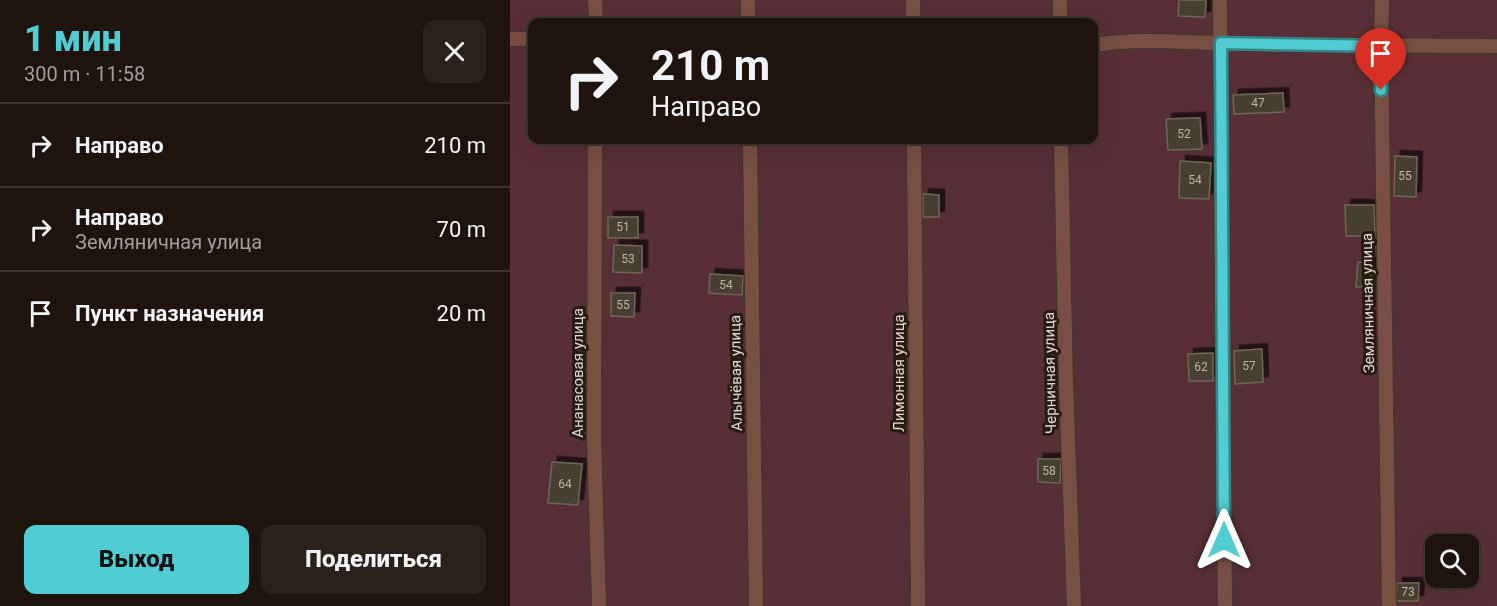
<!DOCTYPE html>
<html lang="ru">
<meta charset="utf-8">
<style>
:root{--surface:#1e140d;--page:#2b211b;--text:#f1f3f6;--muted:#a19e9d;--line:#3c332e;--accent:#51ccd2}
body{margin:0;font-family:Roboto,sans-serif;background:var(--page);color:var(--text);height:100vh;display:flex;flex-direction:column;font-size:22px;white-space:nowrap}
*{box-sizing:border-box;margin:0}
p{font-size:20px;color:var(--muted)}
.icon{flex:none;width:33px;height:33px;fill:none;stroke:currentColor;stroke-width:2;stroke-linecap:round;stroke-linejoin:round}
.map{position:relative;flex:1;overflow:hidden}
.side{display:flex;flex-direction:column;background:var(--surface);width:510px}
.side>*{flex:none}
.top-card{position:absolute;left:18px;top:18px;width:570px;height:126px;border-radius:12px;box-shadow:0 6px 24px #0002,0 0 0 2px var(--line);background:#1e140d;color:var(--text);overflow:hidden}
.fabs{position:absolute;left:915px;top:534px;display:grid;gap:12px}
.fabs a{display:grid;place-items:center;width:54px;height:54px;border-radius:12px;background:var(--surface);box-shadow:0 6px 24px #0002,0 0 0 2px var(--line);font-size:30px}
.pin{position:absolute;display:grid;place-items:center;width:51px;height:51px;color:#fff;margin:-62px -26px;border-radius:50% 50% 50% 0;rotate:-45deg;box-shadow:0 0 6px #0007}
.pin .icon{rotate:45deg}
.me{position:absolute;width:66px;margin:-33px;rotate:0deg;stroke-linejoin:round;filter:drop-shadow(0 0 4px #0008)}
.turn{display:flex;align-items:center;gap:21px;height:126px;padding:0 24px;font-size:27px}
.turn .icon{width:78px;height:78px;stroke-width:2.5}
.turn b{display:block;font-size:42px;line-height:51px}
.round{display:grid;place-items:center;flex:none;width:63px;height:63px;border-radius:12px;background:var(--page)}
.headline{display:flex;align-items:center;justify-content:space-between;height:102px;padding:0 24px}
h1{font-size:36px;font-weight:800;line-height:45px;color:var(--accent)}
.button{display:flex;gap:12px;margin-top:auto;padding:12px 24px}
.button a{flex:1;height:69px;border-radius:12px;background:var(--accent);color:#111;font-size:24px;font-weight:800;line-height:69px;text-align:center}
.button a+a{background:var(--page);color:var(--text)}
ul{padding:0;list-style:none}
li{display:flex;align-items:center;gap:18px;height:84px;padding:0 24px;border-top:2px solid var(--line)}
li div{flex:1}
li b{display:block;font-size:22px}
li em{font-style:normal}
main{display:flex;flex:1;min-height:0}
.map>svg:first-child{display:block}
.green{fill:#592f37;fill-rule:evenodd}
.building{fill:#464030;stroke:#6c6654;stroke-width:1.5;filter:url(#shadow)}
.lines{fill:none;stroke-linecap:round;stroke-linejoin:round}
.street-casing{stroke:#42362c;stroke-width:16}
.street{stroke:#794f44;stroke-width:14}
.route-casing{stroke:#358588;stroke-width:15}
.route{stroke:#51ccd2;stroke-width:10}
.labels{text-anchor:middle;stroke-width:6;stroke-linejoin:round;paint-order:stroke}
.number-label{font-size:12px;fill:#bbb4aa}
.street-label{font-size:15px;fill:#e2dad2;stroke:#281b11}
</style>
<main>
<section class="side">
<div class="headline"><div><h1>1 мин</h1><p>300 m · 11:58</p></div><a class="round"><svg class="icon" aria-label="close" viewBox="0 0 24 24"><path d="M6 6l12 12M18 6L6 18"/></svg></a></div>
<ul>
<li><svg class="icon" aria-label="right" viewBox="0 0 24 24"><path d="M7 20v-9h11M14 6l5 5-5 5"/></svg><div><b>Направо</b></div><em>210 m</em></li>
<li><svg class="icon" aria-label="right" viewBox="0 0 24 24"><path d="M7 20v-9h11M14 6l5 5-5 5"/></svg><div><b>Направо</b><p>Земляничная улица</p></div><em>70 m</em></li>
<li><svg class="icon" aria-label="arrive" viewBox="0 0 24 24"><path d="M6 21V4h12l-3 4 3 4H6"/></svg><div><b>Пункт назначения</b></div><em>20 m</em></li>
</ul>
<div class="button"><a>Выход</a><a>Поделиться</a></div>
</section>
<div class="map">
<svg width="987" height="606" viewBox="0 0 987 606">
<defs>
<filter id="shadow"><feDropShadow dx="5.5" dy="-5.5" stdDeviation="0" flood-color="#0009"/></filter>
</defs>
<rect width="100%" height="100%" fill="#281b11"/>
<path class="green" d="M0,0H987V606H0ZM22,22H584V140H22ZM926,544H958V578H926Z"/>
<path class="building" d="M669,0H696L695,17L668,16Z
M773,93L774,112L724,114L723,95Z
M690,118L692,149L658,150L656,119Z
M885,156L907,157L906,197L884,196Z
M670,161L701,163L699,199L669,198Z
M413,194L429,195V217H413Z
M835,205H864L865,236H836Z
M98,217H128V238H98Z
M104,245L132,246V273L103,272Z
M848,262L863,263L862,287H846Z
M200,274L233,276L232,295L199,293Z
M101,293H125L124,317L101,316Z
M752,349L753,382L725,384L724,351Z
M703,353V381H679L678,354Z
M528,459H551L550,483L528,482Z
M42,462L72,464L68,505L38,503Z
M887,583H909L908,601H886Z"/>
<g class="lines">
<defs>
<path id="street" d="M85,0L86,22
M238,0V22
M403,0V22
M710,0L715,606
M872,0L871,46L879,606
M550,22V0
M0,39H22
M584,45C632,37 681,43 730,44C816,45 901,46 987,46
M85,140L84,438L89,606
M240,140L246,606
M404,140L408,606
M551,140L556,384L564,606"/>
</defs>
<use href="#street" class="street-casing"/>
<use href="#street" class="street"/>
</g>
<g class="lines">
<defs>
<path id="route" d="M714,540L711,43L871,46V90"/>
</defs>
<use href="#route" class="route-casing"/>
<use href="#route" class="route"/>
</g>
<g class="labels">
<g class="number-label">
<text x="748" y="107">47</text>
<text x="674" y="138">52</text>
<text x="895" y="180">55</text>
<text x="685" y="184">54</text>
<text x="113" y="231">51</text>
<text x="118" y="263">53</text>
<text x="216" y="289">54</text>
<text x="113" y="309">55</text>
<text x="739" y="370">57</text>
<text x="691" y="371">62</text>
<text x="539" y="475">58</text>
<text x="55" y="488">64</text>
<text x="898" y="596">73</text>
</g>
<g class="street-label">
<text transform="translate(858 303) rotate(-91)" y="5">Земляничная улица</text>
<text transform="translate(68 373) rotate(-90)" y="5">Ананасовая улица</text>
<text transform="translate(226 373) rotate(-91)" y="5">Алычёвая улица</text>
<text transform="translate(389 373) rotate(-90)" y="5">Лимонная улица</text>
<text transform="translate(540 373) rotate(-91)" y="5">Черничная улица</text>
</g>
</g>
</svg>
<div class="fabs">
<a><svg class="icon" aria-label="search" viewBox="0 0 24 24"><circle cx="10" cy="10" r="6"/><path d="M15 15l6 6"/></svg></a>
</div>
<div class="pin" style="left:871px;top:90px;background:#d93025"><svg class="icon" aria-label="arrive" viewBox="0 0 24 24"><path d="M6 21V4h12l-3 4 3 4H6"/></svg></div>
<svg class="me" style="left:714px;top:540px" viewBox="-20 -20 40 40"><path d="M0-17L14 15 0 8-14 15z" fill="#51ccd2" stroke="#fff" stroke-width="4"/></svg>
<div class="top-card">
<div class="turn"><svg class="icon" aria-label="right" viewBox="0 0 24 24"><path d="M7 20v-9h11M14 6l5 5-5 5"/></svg><div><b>210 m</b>Направо</div></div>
</div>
</div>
</main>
